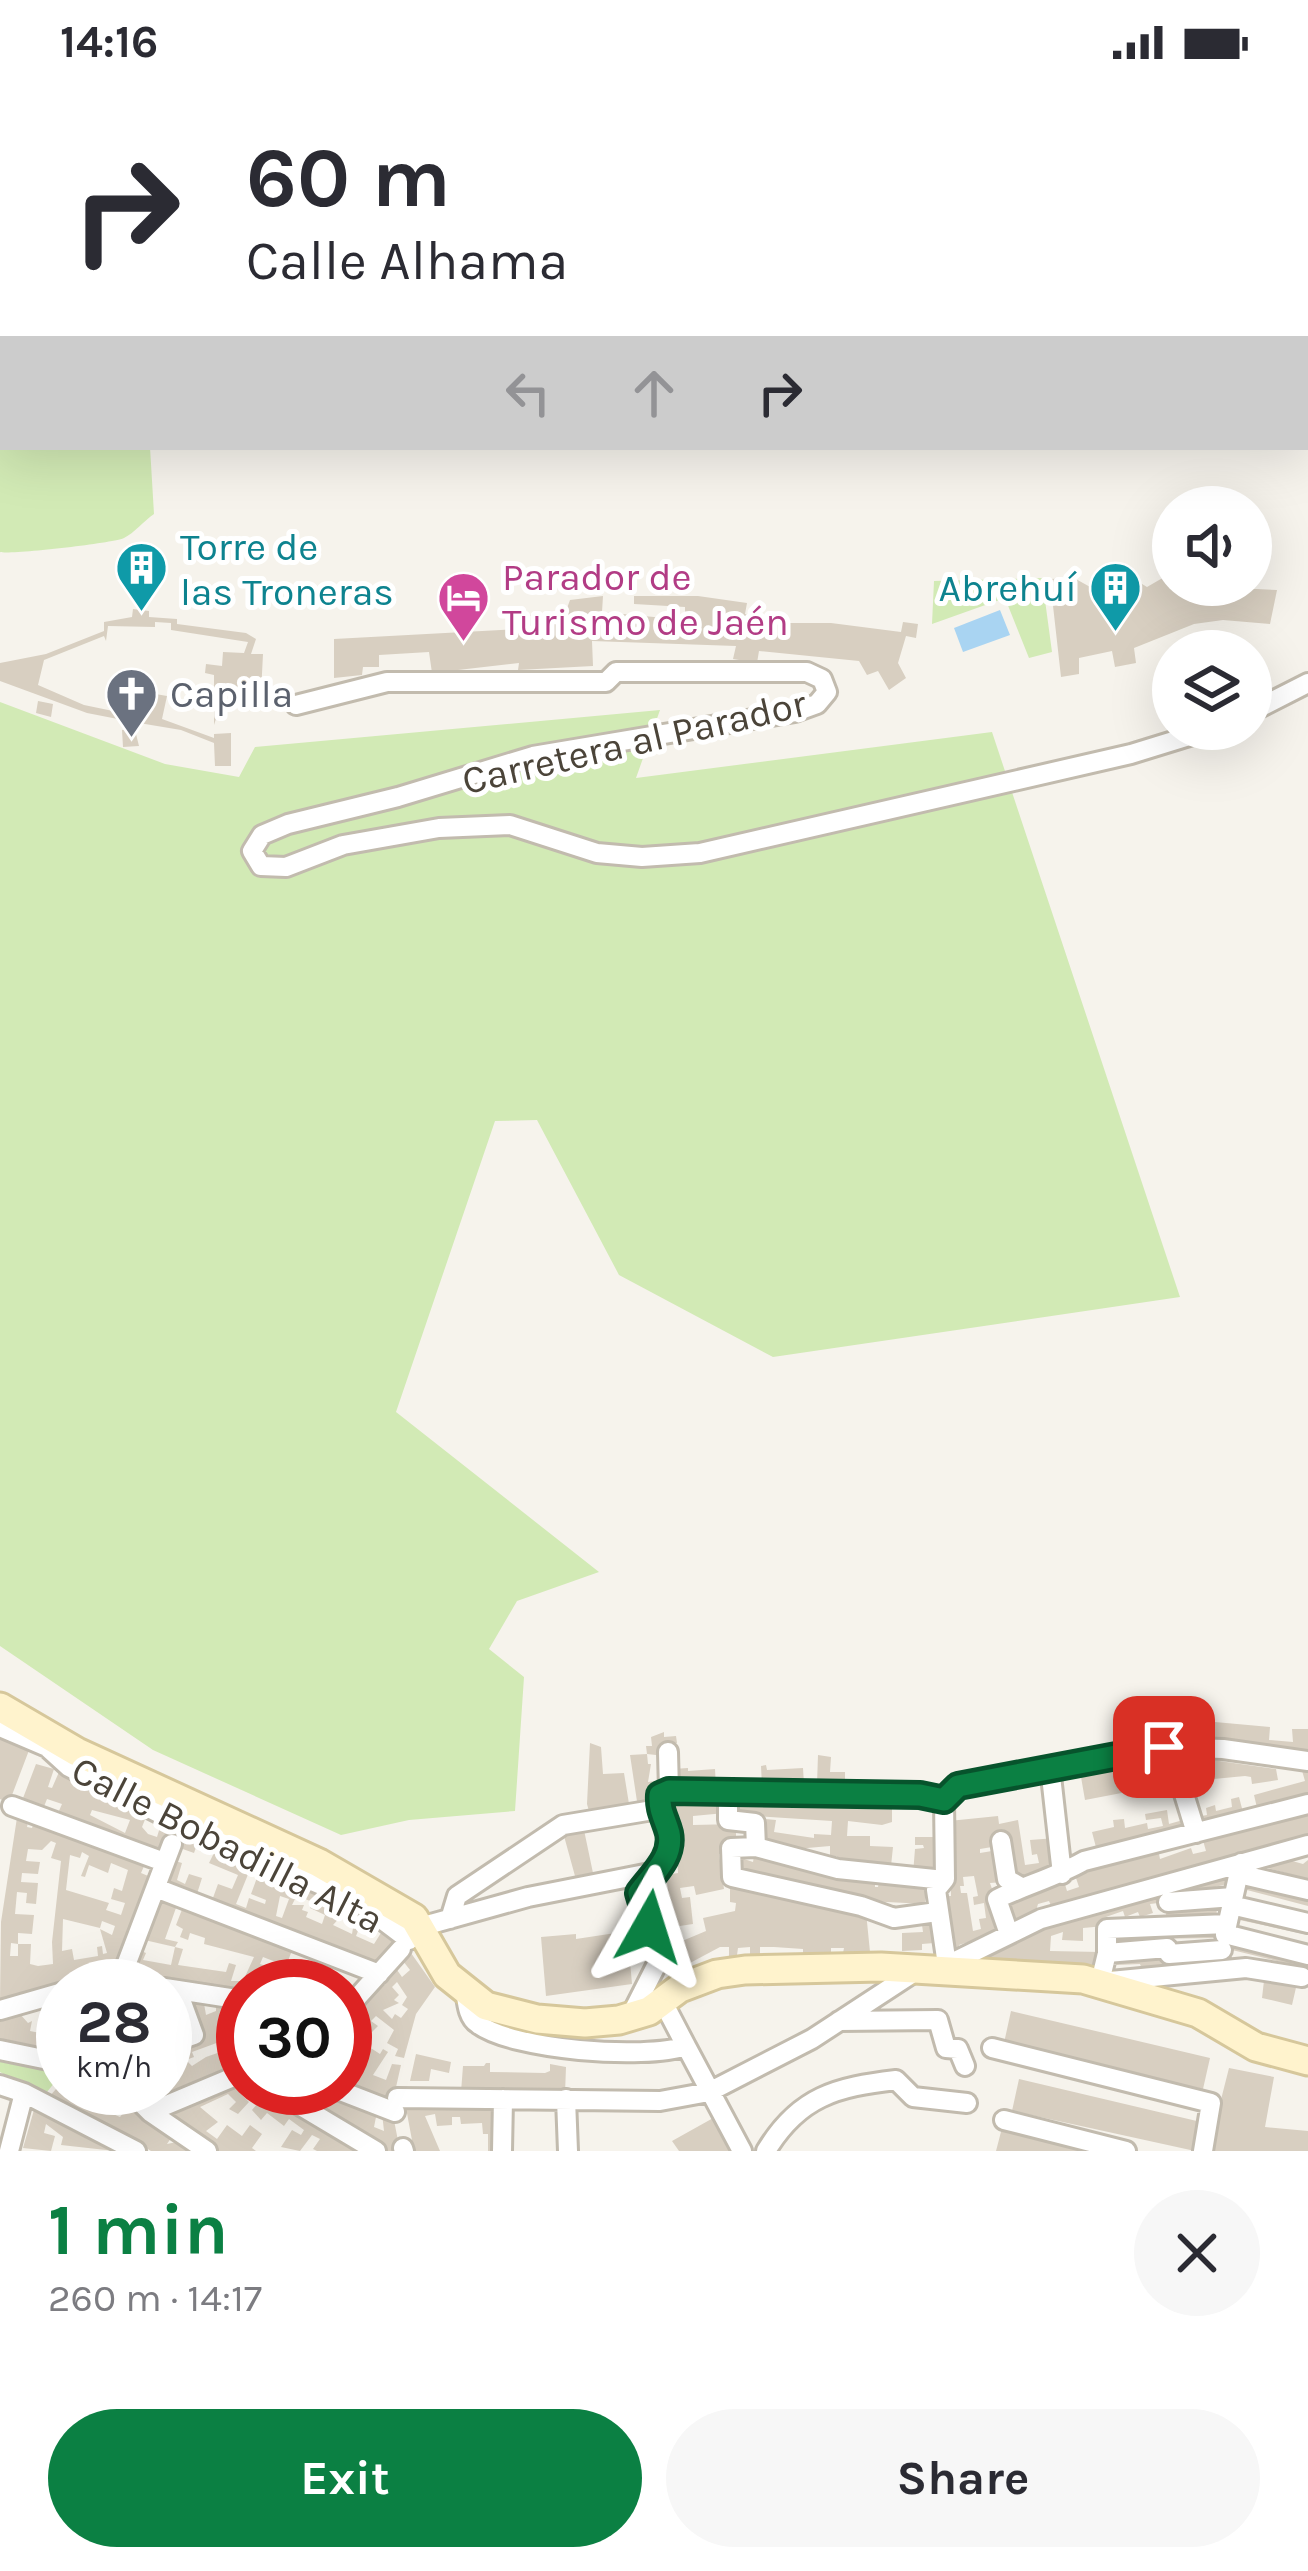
<!DOCTYPE html>
<meta charset="utf-8">
<style>
:root{--surface:#fff;--page:#f7f7f7;--text:#2b2b33;--muted:#7c7c81;--accent:#0b8043}
body{margin:0;font-family:Karla,sans-serif;background:var(--page);color:var(--text);height:100vh;display:flex;flex-direction:column;font-size:45px;white-space:nowrap}
*{box-sizing:border-box;margin:0}
p{font-size:39px;color:var(--muted)}
.icon{flex:none;width:66px;height:66px;fill:none;stroke:currentColor;stroke-width:2;stroke-linecap:round;stroke-linejoin:round}
.map{position:relative;height:2067px;overflow:hidden}
.side{display:flex;flex-direction:column;background:var(--surface);flex:1}
.side>*{flex:none}
.top-card{position:absolute;left:0px;top:0px;width:1308px;height:366px;box-shadow:0 12px 48px #0002;background:#fff;color:var(--text);overflow:hidden}
.tools{position:absolute;left:1152px;top:402px;display:grid;gap:24px}
.tools a{display:grid;place-items:center;width:120px;height:120px;border-radius:50%;background:var(--surface);box-shadow:0 12px 48px #0002;font-size:60px}
.speed{position:absolute;left:36px;top:1875px;display:flex;gap:24px;font-size:60px;font-weight:700;text-align:center}
.speed>*{display:grid;place-content:center;width:156px;height:156px;border-radius:50%;background:var(--surface);box-shadow:0 12px 48px #0002;line-height:1}
.speed small{font-size:30px;font-weight:400}
.speed .limit{border:18px solid #d22;background:#fff;color:#111}
.pin{position:absolute;display:grid;place-items:center;width:102px;height:102px;color:#fff;margin:-51px;border-radius:24px;box-shadow:0 6px 18px #0006}
.me{position:absolute;width:132px;margin:-66px;rotate:6deg;stroke-linejoin:round;filter:drop-shadow(0 0 9px #0008)}
.turn{display:flex;align-items:center;gap:42px;height:252px;padding:0 48px;font-size:54px}
.turn .icon{width:156px;height:156px;stroke-width:2.5}
.turn b{display:block;font-size:84px;line-height:102px}
.lanes{display:flex;align-items:center;height:114px;padding:0 48px;background:#0003;justify-content:center;gap:60px;direction:ltr}
.lanes .off{opacity:.35}
.round{display:grid;place-items:center;flex:none;width:126px;height:126px;border-radius:63px;background:var(--page)}
.overview{display:flex;align-items:center;justify-content:space-between;height:204px;padding:0 48px}
h1{font-size:72px;font-weight:700;line-height:90px;color:var(--accent)}
.button{display:flex;gap:24px;margin-top:auto;padding:24px 48px}
.button a{flex:1;height:138px;border-radius:72px;background:var(--accent);color:#fff;font-size:48px;font-weight:700;line-height:138px;text-align:center}
.button a+a{background:var(--page);color:var(--text)}
.status{display:flex;justify-content:space-between;align-items:center;height:84px;padding:0 60px;background:var(--surface);direction:ltr}
.status svg{height:33px;fill:currentColor}
.map>svg:first-child{display:block}
.green{fill:#d2eab5}
.water{fill:#a9d4f2}
.building{fill:#d8cfc1;fill-rule:evenodd}
.lines{fill:none;stroke-linecap:round;stroke-linejoin:round}
.minor-casing{stroke:#c2bbae;stroke-width:24}
.tertiary-casing{stroke:#c2bbae;stroke-width:30}
.secondary-casing{stroke:#d6c79b;stroke-width:33}
.minor{stroke:#fff;stroke-width:18}
.tertiary{stroke:#fff;stroke-width:24}
.secondary{stroke:#fff3cd;stroke-width:27}
.route-casing{stroke:#07532c;stroke-width:30}
.route{stroke:#0b8043;stroke-width:21}
.labels{text-anchor:middle;stroke-width:10;stroke-linejoin:round;paint-order:stroke}
.culture-label{font-size:39px;fill:#0d838f;stroke:#fff;text-anchor:start}
.hotel-label{font-size:39px;fill:#b23c85;stroke:#fff;text-anchor:start}
.worship-label{font-size:39px;fill:#5b616d;stroke:#fff;text-anchor:start}
.street-label{font-size:39px;fill:#4b4439;stroke:#fff}
</style>
<div class="status"><b>14:16</b><svg viewBox="0 0 49 12"><path d="M0 12V9h3v3zM5 12V6h3v6zM10 12V3h3v9zM15 12V0h3v12zM26 1h20v11H26zM47 4h2v5h-2z"/></svg></div>
<div class="map">
<svg width="1308" height="2067" viewBox="0 0 1308 2067">
<rect width="100%" height="100%" fill="#f6f3ec"/>
<path class="green" d="M0,0H120V3H3V363H150L154,430C144,437 134,449 124,454C114,459 10,471 0,468Z
M1042,494L1052,568L1029,574L1005,514L932,540L934,497Z
M0,618L165,680L239,693L255,663L660,626L636,694L992,648L1180,1213L773,1273L619,1191L537,1036L495,1037L396,1328L599,1488L517,1517L489,1565L524,1593L515,1727L409,1736L341,1751L153,1666L0,1562Z
M0,1972L63,1986V1988L43,2013L0,1988Z"/>
<path class="water" d="M1000,526L1010,551L963,568L954,544Z"/>
<path class="building" d="M1166,492L1173,494V501L1277,506L1270,540L1223,536L1194,540L1134,564L1136,579L1115,583L1112,567L1079,574V590L1061,593L1050,495L1074,494L1092,504L1096,493L1137,497L1147,503Z
M603,512L602,528L685,536V523L634,520V512H698L747,519L745,530L777,539H831L901,548L903,538L918,540L916,554L906,552L898,579L906,594L889,606L878,587L867,591L859,577L759,567L757,579L733,575L736,562L592,557L593,582L518,586L519,579L432,589L429,568L379,571V583H363L362,591L334,594V555L519,545L518,532L566,527L570,516Z
M133,525L149,527V533L177,535V540L246,549L256,555L251,570H263L261,609L225,607L214,641V591L205,589L206,580L222,582L223,568L244,569L248,558L171,546V539L155,538V543L108,542L106,557L104,552L44,576L38,601L84,621L113,627L139,628L144,608L167,612L162,635L214,654V650L231,649V682H215L214,659L181,646L133,638L139,662L123,663L122,646L129,645L128,637L87,629L0,597V579L46,570L104,547V538L132,533Z
M38,617L53,620L51,633L36,629Z
M1149,1632L1270,1643L1269,1656L1293,1658L1292,1645H1308V1671L1147,1656Z
M0,1648L31,1661L9,1719L0,1715Z
M664,1648V1653L676,1652L677,1659L664,1661L665,1672L647,1670L648,1680H651L648,1698L662,1696L658,1720L638,1724L630,1671L647,1670L646,1662H652L651,1653Z
M590,1659L601,1663L603,1690L624,1689L630,1726L590,1731L587,1720Z
M818,1671L831,1673L830,1688H845V1700H817Z
M1191,1673L1276,1685L1278,1696L1252,1700L1251,1693L1245,1692L1193,1697Z
M1174,1675L1179,1698L1085,1716L1081,1693Z
M36,1680L54,1685L48,1703L52,1704L59,1688L98,1709L148,1728L142,1743L148,1750L157,1753L161,1740L172,1745L161,1775L55,1736L62,1720L47,1715L41,1730L20,1722ZM92,1726L130,1736L125,1749L90,1731Z
M766,1681L767,1686L803,1684L804,1700L762,1702L761,1682Z
M1301,1683L1308,1684V1715L1258,1728L1254,1711L1305,1697Z
M688,1684V1687L715,1685L716,1703L675,1704L673,1685Z
M724,1710L725,1729L693,1732V1741L736,1740V1757H725L726,1770H719L724,1805L696,1811L694,1802L680,1804L682,1814L690,1813L693,1840L673,1843L666,1791L678,1789L675,1728H664V1711Z
M740,1710L892,1718V1738L882,1741L848,1737L847,1752H870V1762L893,1763L891,1782L846,1776V1781L835,1779L837,1772H830V1762L796,1765L763,1758L765,1735L776,1736L774,1748L814,1754V1750L831,1751L832,1737L740,1731Z
M1239,1713L1244,1732L1199,1744L1196,1733L1207,1731L1206,1724L1215,1721L1216,1727L1232,1723L1231,1715Z
M1308,1724V1757L1146,1796L1052,1824L1049,1817L1038,1820L1035,1830L1010,1839L1004,1821L1026,1812L1025,1809L1064,1797L1067,1807L1079,1803L1074,1788L1158,1765L1160,1775L1191,1764L1193,1770L1206,1767L1202,1753Z
M1167,1726L1169,1740L1183,1736L1193,1746L1098,1771L1092,1748L1114,1743L1113,1736L1124,1735L1125,1744L1147,1739L1148,1745L1163,1742L1161,1734L1146,1736L1145,1730Z
M18,1727L29,1733L27,1743L32,1744L35,1735L145,1780L141,1789L153,1794L115,1891L0,1917L1,1838ZM51,1757L56,1759L51,1774L61,1777L52,1858L53,1880L38,1882L30,1880L31,1860H18V1872H10L11,1859L18,1860V1849L32,1850L34,1831L15,1830L17,1808L27,1809L26,1819L36,1820L38,1799L21,1798L22,1789L38,1790L40,1778L26,1777L28,1765L42,1766ZM82,1768L89,1772L81,1792L85,1793L89,1781L108,1789L111,1779L128,1786L122,1807L114,1804L111,1815L125,1819L121,1831L106,1826L109,1819L66,1806L70,1771L80,1774ZM63,1835L100,1844L102,1837L115,1842L112,1851L100,1845L107,1869L103,1870L102,1862L97,1863L98,1872L74,1876L72,1865L62,1867Z
M998,1732L999,1740L1018,1736L1025,1781L1039,1779L1037,1770L1032,1771L1030,1756L1056,1754L1058,1787L1014,1794L998,1762L980,1765V1769L998,1766L1004,1798L990,1799L1006,1846L959,1861L962,1869L951,1872L948,1853L953,1851L949,1840L943,1870L936,1868L934,1859L922,1860V1866L902,1867V1849L923,1848L922,1841L942,1836V1812H951L949,1737ZM974,1792L978,1812L973,1813L974,1821L984,1819L986,1834L979,1835L981,1845L973,1847L967,1809H961L960,1802H964L963,1793Z
M584,1746L593,1789L575,1792L564,1752Z
M182,1750L199,1755L194,1769L177,1763Z
M915,1753H942V1791L913,1790L915,1765L924,1764L923,1761H915Z
M217,1763L359,1823L379,1837L373,1848L360,1842L356,1852L374,1860L386,1841L407,1856L380,1885L210,1822L218,1800L232,1805L238,1791L209,1779ZM249,1788L258,1791L251,1810L266,1816L265,1820L249,1814L246,1824L236,1820ZM280,1812L289,1815L282,1834L276,1832ZM301,1813L312,1818L310,1824L325,1831L322,1840L306,1833L308,1828L302,1826L304,1821H292L295,1815L300,1817ZM343,1830L355,1832L352,1850L333,1841Z
M735,1772L753,1778L754,1772H763L875,1797V1803H878L879,1797L925,1800V1820L868,1817L733,1791Z
M1278,1773L1303,1780L1308,1776V1795L1267,1784L1269,1775Z
M172,1776L182,1779L177,1796L185,1800L189,1790L202,1794L195,1816L161,1804Z
M1233,1786L1235,1798L1215,1803L1217,1812L1150,1820L1153,1829L1140,1833L1138,1828L1125,1833L1123,1827L1103,1834L1105,1842L1083,1844V1857L1062,1856L1063,1848L1051,1852L1050,1867L1100,1868L1099,1884L1079,1886V1880H1072L1071,1890L1054,1888V1878H1050L1049,1887L973,1878L1031,1845Z
M1246,1793L1308,1808V1822L1243,1805Z
M730,1797L866,1828L870,1868L843,1869L844,1864H831V1869H803V1865L774,1863H760V1870H750V1863L738,1864L737,1871L729,1873V1863H720L675,1887L672,1877L675,1860L706,1847L703,1834L735,1827L736,1819L730,1818Z
M157,1813L177,1821L165,1855L178,1858L175,1863L140,1855Z
M1216,1817L1217,1833L1166,1831L1165,1820Z
M183,1823L293,1864L286,1882L263,1873L260,1880L269,1883L263,1902H243V1910L126,1895L136,1865L146,1869L143,1876L171,1881L175,1863L183,1865L178,1881L226,1888L229,1879L236,1881L231,1897H243L254,1873L204,1860L205,1854L190,1849L188,1856L180,1853L183,1845L176,1841Z
M1238,1824L1308,1841V1851L1235,1835Z
M1217,1841L1218,1854L1137,1855L1138,1865L1117,1867L1114,1846Z
M642,1845L644,1865L629,1866L632,1900L546,1912L541,1853L576,1850V1855Z
M1231,1853L1305,1872L1300,1892L1287,1889L1289,1880L1228,1865Z
M1217,1867L1218,1878L1142,1885L1140,1880L1116,1881L1115,1871Z
M411,1869L435,1903L416,1930L404,1974L395,1972L398,1965L387,1959L394,1946L376,1932L371,1937L378,1942L366,1954L360,1949L351,1959H345V1934L395,1883L402,1893L410,1886L403,1877ZM397,1898L407,1913L402,1921L408,1925L401,1934L395,1930L392,1935L383,1926L399,1919L394,1916L399,1911L392,1903Z
M1265,1888L1298,1895L1292,1921L1262,1914Z
M180,1908L203,1914L206,1931L216,1927V1917L243,1920V1943L230,1945L231,1951L243,1947V1956L226,1965L222,1955L226,1953L225,1942L218,1941L222,1957L192,1968L194,1973L186,1976L192,1982L206,1973L243,1960V1982L154,2020L136,2004H165V1996L176,1990L179,1979L186,1976L183,1969L175,1972L171,1963L205,1950Z
M1011,1927L1210,1974L1203,2005L1004,1959Z
M20,1930L28,1939L32,1937L30,1947L40,1949L43,1934L55,1931L60,1935L58,1950L54,1954L45,1953L42,1965L0,1958V1935Z
M363,1959L380,1970L383,1965L388,1968L373,1991L386,1996L392,1980L401,1981L392,2021L345,2004V1981L356,1987L367,1970L358,1964Z
M416,1970L451,1978L449,1989L431,1985L429,1997H410Z
M486,1979H490V1988L545,1989L550,1987V1980L566,1983L565,2010L461,2008L463,1982H484Z
M1229,1984L1274,1993L1265,2043L1308,2047V2067H1208Z
M243,1992V2005L238,2007L249,2018L238,2030L229,2025L236,2018L228,2010L200,2023L218,2038L206,2047L217,2055L227,2041L242,2052L250,2041L262,2050L252,2064L256,2067H213L162,2031Z
M1019,1995L1201,2038L1195,2067L1012,2027Z
M63,1997V2004H89L82,2017L120,2033L123,2029L110,2023L115,2016L94,2004H116L173,2051L167,2060L182,2057L198,2067H151L115,2044L113,2050L49,2013Z
M244,2004H269L361,2067H317L313,2065L320,2055L312,2051L300,2067L281,2063L292,2046L301,2051L304,2046L289,2035L284,2042L267,2029L261,2036L252,2026L257,2020Z
M283,2004H309L315,2009L320,2004L377,2028L374,2043L384,2047L382,2029L393,2031L400,2067H381L378,2056L317,2029L323,2019L318,2015L312,2025Z
M433,2018L500,2019L499,2067H488V2050H483L482,2039L461,2040L460,2033H452V2041L437,2042L435,2030L425,2032L440,2067H414L406,2024Z
M36,2019L115,2067L61,2061L63,2053L46,2040L44,2049L55,2052L51,2067L23,2064Z
M715,2033L736,2067H679L672,2057Z
M1002,2044L1088,2065V2067H996Z"/>
<g class="lines">
<defs>
<path id="minor" d="M296,621L387,598H606L616,588H807L822,595L827,608L817,620L795,628L533,672L398,713L288,740L262,751L252,767L261,782L286,783L343,761L439,744L510,741L597,769L642,773L700,769L1131,670L1212,645
M1251,628L1308,599
M0,1643L47,1663L69,1683L182,1741L356,1816L409,1856
M1177,1664L1184,1710L1196,1749
M1050,1683L1062,1790
M669,1707L921,1711L944,1716
M728,1708V1736L755,1739L756,1763L731,1764L732,1793L861,1822L894,1834L937,1828
M944,1716L958,1702L1164,1663L1223,1665L1308,1677
M944,1716L945,1795L936,1806L947,1881
M12,1722L164,1778
M1001,1757L1007,1795L1021,1803
M756,1763L838,1785L944,1796
M1239,1790L1308,1806
M156,1804L379,1890
M1168,1818L1233,1813
M1231,1821L1308,1839
M450,1835L457,1812L563,1741L659,1725
M420,1843L528,1813L655,1788
M1009,1850L997,1815C1026,1801 1056,1793 1084,1777L1308,1720
M1225,1850L1308,1871
M1225,1851L1241,1779
M1222,1866L1169,1870L1167,1864L1107,1869L1100,1898L1246,1884L1302,1893
M1107,1869V1845L1227,1840
M939,1885L1041,1835L1308,1761
M120,1897L172,1760
M91,1902L120,1897L151,1902
M165,1904L243,1916
M465,1905C467,1917 467,1933 478,1940C513,1966 644,1976 686,1962L742,2067
M662,1916L686,1962
M0,1926L63,1908
M345,1927L401,1865
M630,1933L659,1876L639,1809C652,1792 674,1773 669,1749C666,1734 659,1728 660,1711L669,1707L668,1668
M839,1937L938,1936L946,1964L958,1965L965,1982
M165,1961L194,1951L183,1921L168,1905
M992,1964L1211,2019L1203,2067
M0,1966L63,1979
M0,2001L24,2009L136,2067
M126,2004L150,2028L207,2067
M279,2004L299,2021L376,2067
M333,2004L395,2028
M397,2014L660,2017L709,2008L812,1955L916,1887
M566,2015L568,2067
M150,2028L243,1989
M1004,2036L1126,2067
M403,2064L404,2067
M9,2067L24,2009
M502,2067L503,2015
M766,2067C799,2012 837,2003 896,1996L913,2013L967,2019"/>
<path id="tertiary" d="M963,0L1006,3
M1305,24H1308"/>
<path id="secondary" d="M0,1623L77,1668L319,1779L414,1834L447,1891L486,1922L537,1935L585,1939L619,1936L649,1927L680,1904L717,1890L745,1886L881,1883L1083,1895L1198,1929L1256,1963L1308,1977"/>
</defs>
<use href="#minor" class="minor-casing"/>
<use href="#tertiary" class="tertiary-casing"/>
<use href="#secondary" class="secondary-casing"/>
<use href="#minor" class="minor"/>
<use href="#tertiary" class="tertiary"/>
<use href="#secondary" class="secondary"/>
</g>
<g class="lines">
<defs>
<path id="route" d="M649,1843L639,1809C652,1791 674,1773 669,1749C665,1734 659,1727 660,1711L669,1707L920,1711L944,1716L958,1702L1164,1663"/>
</defs>
<use href="#route" class="route-casing"/>
<use href="#route" class="route"/>
</g>
<defs>
<symbol id="building-pin" viewBox="-11 -11 22 30"><path d="M0 17L-7.5 6A9.5 9.5 0 1 1 7.5 6Z" fill="#0f9aa8" stroke="#fff"/><path d="M-4-6H4V6H1V3H-1V6H-4ZM-2.5-4.3h1.7v1.8h-1.7ZM.8-4.3h1.7v1.8H.8ZM-2.5-1h1.7V.8h-1.7ZM.8-1h1.7V.8H.8Z" fill="#fff"/></symbol>
<symbol id="hotel-pin" viewBox="-11 -11 22 30"><path d="M0 17L-7.5 6A9.5 9.5 0 1 1 7.5 6Z" fill="#d1479c" stroke="#fff"/><path d="M-6-4.5h1.5V1H6V5H4.5V3h-9V5H-6ZM-4 0a1.8 1.8 0 1 1 3.6 0ZM.5 0V-2.5h3Q6-2.5 6 0Z" fill="#fff"/></symbol>
<symbol id="church-pin" viewBox="-11 -11 22 30"><path d="M0 17L-7.5 6A9.5 9.5 0 1 1 7.5 6Z" fill="#6b7280" stroke="#fff"/><path d="M-1.2-6h2.4v3.5h3.3v2.4h-3.3V6h-2.4V-.1h-3.3v-2.4h3.3Z" fill="#fff"/></symbol>
</defs>
<g fill-rule="evenodd">
<use href="#building-pin" x="112" y="454" width="59" height="81"/>
<use href="#building-pin" x="1086" y="474" width="59" height="81"/>
<use href="#hotel-pin" x="434" y="484" width="59" height="81"/>
<use href="#church-pin" x="102" y="580" width="59" height="81"/>
</g>
<g class="labels">
<g class="culture-label">
<text x="180" y="476">Torre de<tspan x="180" dy="45">las Troneras</tspan></text>
<text x="1077" y="517" text-anchor="end">Abrehuí</text>
</g>
<g class="hotel-label">
<text x="502" y="506">Parador de<tspan x="502" dy="45">Turismo de Jaén</tspan></text>
</g>
<g class="worship-label">
<text x="170" y="623">Capilla</text>
</g>
<g class="street-label">
<text transform="translate(634 657) rotate(-13)" y="14">Carretera al Parador</text>
<text transform="translate(228 1760) rotate(27)" y="14">Calle Bobadilla Alta</text>
</g>
</g>
</svg>
<div class="tools">
<a><svg class="icon" aria-label="sound" viewBox="0 0 24 24"><path d="M4 9h4l5-4v14l-5-4H4zM17 9q2 3 0 6"/></svg></a>
<a><svg class="icon" aria-label="layers" viewBox="0 0 24 24"><path d="M12 4l9 5-9 5-9-5zM3 14l9 5 9-5"/></svg></a>
</div>
<div class="speed"><div>28<small>km/h</small></div><div class="limit">30</div></div>
<div class="pin" style="left:1164px;top:1663px;background:#d93025"><svg class="icon" aria-label="arrive" viewBox="0 0 24 24"><path d="M6 21V4h12l-3 4 3 4H6"/></svg></div>
<svg class="me" style="left:649px;top:1843px" viewBox="-20 -20 40 40"><path d="M0-17L14 15 0 8-14 15z" fill="#0b8043" stroke="#fff" stroke-width="4"/></svg>
<div class="top-card">
<div class="turn"><svg class="icon" aria-label="right" viewBox="0 0 24 24"><path d="M7 20v-9h11M14 6l5 5-5 5"/></svg><div><b>60 m</b>Calle Alhama</div></div>
<div class="lanes"><svg class="icon off" aria-label="left" viewBox="0 0 24 24"><path d="M17 20v-9H6M10 6l-5 5 5 5"/></svg><svg class="icon off" aria-label="ahead" viewBox="0 0 24 24"><path d="M12 20V5M6 11l6-6 6 6"/></svg><svg class="icon" aria-label="right" viewBox="0 0 24 24"><path d="M7 20v-9h11M14 6l5 5-5 5"/></svg></div>
</div>
</div>
<section class="side">
<div class="overview"><div><h1>1 min</h1><p>260 m · 14:17</p></div><a class="round"><svg class="icon" aria-label="close" viewBox="0 0 24 24"><path d="M6 6l12 12M18 6L6 18"/></svg></a></div>
<div class="button"><a>Exit</a><a>Share</a></div>
</section>
